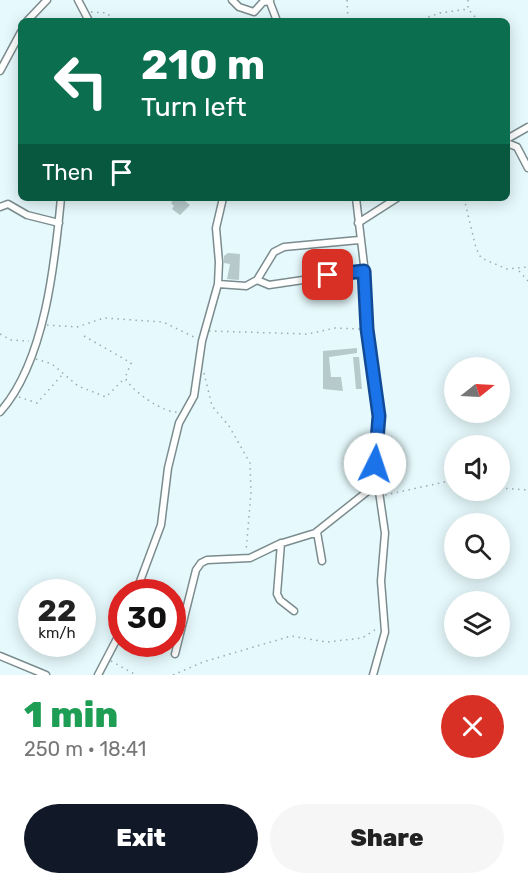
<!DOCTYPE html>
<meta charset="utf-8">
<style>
:root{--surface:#fff;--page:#f6f6f6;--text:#222;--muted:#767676;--accent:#111827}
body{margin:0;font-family:Rubik,sans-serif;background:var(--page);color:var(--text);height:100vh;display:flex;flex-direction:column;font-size:22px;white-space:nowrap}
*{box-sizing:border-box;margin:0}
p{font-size:20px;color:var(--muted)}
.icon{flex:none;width:33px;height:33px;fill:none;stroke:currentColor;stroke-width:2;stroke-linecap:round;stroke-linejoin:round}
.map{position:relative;height:675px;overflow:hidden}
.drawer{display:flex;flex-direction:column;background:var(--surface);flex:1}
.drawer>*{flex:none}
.banner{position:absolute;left:18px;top:18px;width:492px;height:183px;border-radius:9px;box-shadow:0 3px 15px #0003;background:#0b6e4f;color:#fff;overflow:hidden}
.needle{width:39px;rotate:72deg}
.buttons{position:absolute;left:444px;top:357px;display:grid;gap:12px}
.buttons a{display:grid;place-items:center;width:66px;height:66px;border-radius:50%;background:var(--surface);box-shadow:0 3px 15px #0003;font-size:30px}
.speed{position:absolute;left:18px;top:579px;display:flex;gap:12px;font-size:30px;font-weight:700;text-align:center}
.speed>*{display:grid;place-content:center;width:78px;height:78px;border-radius:50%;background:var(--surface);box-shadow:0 3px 15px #0003;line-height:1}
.speed small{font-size:15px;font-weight:400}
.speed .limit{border:9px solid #d22;background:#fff;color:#111}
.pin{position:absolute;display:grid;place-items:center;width:51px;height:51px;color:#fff;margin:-26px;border-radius:12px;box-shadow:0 3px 9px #0006}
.me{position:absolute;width:66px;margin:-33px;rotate:4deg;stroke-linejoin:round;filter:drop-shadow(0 0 4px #0008)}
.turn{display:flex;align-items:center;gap:21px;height:126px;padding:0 24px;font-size:27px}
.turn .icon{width:78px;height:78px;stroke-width:2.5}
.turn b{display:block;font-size:42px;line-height:51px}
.then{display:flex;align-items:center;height:57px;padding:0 24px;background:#0003;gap:12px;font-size:22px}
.round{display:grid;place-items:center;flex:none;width:63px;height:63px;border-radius:32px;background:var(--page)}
.summary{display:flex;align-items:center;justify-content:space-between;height:102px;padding:0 24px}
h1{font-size:36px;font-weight:800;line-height:45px;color:#1e9e55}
.button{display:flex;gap:12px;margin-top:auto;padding:12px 24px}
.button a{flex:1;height:69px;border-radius:36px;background:var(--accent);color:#fff;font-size:24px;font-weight:800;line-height:69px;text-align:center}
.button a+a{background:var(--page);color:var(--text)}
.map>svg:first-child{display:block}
.building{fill:#b7c9cb}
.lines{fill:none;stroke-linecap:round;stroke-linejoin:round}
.minor-casing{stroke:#7b8c8e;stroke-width:9}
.path{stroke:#9cabad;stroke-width:1.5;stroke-dasharray:1.5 4.5;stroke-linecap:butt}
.minor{stroke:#fff;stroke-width:6}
.route-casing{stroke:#114b97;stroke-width:15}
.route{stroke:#1a73e8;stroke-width:10}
</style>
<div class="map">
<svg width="528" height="675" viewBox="0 0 528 675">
<rect width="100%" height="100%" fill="#e6f9fc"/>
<path class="building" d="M175,198H181L190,205L180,215L172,209L174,206L171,203Z
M228,253L240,254L239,280L227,279L230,264L224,263V256Z
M357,348V353L329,357L331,377H341L343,391L323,389V351Z
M353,357H359L362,389H356Z"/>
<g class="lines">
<defs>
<path id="minor" d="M78,0L89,21
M232,0L239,7L254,12L263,2L270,1
M269,0L277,21
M27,21L47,0
M0,71L21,32
M507,139L528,127
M507,143L517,147L528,168
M356,198L367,290V329L378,409L375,464L385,533L381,581L385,632L373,675
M0,207L8,204L27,215L59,223
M358,223L397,198
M257,280L274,252L284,247L359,240
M218,284L246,286L257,280L269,285L364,271
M0,412C45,362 55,262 61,198
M317,532L322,561
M281,543L277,594L280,600L294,611
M136,592L161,525L168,468L179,423L194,396L202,341L218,284L219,262L216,228L223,198
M175,654L196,570L201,563L207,560L250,558L279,544L315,533L378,483
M0,656L46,675
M98,675L122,629"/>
</defs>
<use href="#minor" class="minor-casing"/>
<path class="path" d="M347,0L348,21
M468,0V9L479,21
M91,12L107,13L115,21
M417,21L440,13L468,9
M464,198L476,248L481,258L507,269L528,267
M519,271L528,281
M47,325L77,327L104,318L163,322L196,338
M209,331L308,334L335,328L360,329
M0,334L11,340L29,341
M84,336L131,363L125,378C132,391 164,414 179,412
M36,359L52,364L78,386L106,397L125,378
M204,373L212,406L229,426L250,463L251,492L246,552
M19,397L37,403L62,375
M500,488L528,490
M385,495L454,480
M111,661L136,675
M173,675L203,662L291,636L327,642L362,638L378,628"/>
<use href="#minor" class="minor"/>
</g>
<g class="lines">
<defs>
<path id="route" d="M328,275L364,271L367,329L379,416L375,464"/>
</defs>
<use href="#route" class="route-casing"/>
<use href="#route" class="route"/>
</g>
</svg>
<div class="buttons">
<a><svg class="needle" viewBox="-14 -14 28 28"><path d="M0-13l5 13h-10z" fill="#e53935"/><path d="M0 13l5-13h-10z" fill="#767676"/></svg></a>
<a><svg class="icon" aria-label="sound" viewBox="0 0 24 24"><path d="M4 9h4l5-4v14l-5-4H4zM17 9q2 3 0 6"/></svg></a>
<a><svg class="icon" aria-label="search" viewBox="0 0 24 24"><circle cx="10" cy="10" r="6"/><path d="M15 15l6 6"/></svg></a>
<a><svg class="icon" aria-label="layers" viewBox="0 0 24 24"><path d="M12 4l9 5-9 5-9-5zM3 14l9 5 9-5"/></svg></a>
</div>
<div class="speed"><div>22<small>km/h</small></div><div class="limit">30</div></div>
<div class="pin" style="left:328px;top:275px;background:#d93025"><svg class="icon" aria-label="arrive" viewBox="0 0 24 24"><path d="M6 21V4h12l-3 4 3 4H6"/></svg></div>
<svg class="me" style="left:375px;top:464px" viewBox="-20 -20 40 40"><circle r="19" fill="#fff"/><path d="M0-13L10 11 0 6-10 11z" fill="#1a73e8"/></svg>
<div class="banner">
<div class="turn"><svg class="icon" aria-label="left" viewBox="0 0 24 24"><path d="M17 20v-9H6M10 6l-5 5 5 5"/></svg><div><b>210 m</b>Turn left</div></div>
<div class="then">Then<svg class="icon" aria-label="arrive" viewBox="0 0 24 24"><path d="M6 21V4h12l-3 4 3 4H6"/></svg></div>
</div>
</div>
<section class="drawer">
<div class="summary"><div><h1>1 min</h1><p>250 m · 18:41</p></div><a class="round" style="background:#d93025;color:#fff"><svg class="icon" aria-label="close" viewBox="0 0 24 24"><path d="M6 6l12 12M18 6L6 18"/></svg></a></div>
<div class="button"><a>Exit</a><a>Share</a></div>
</section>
